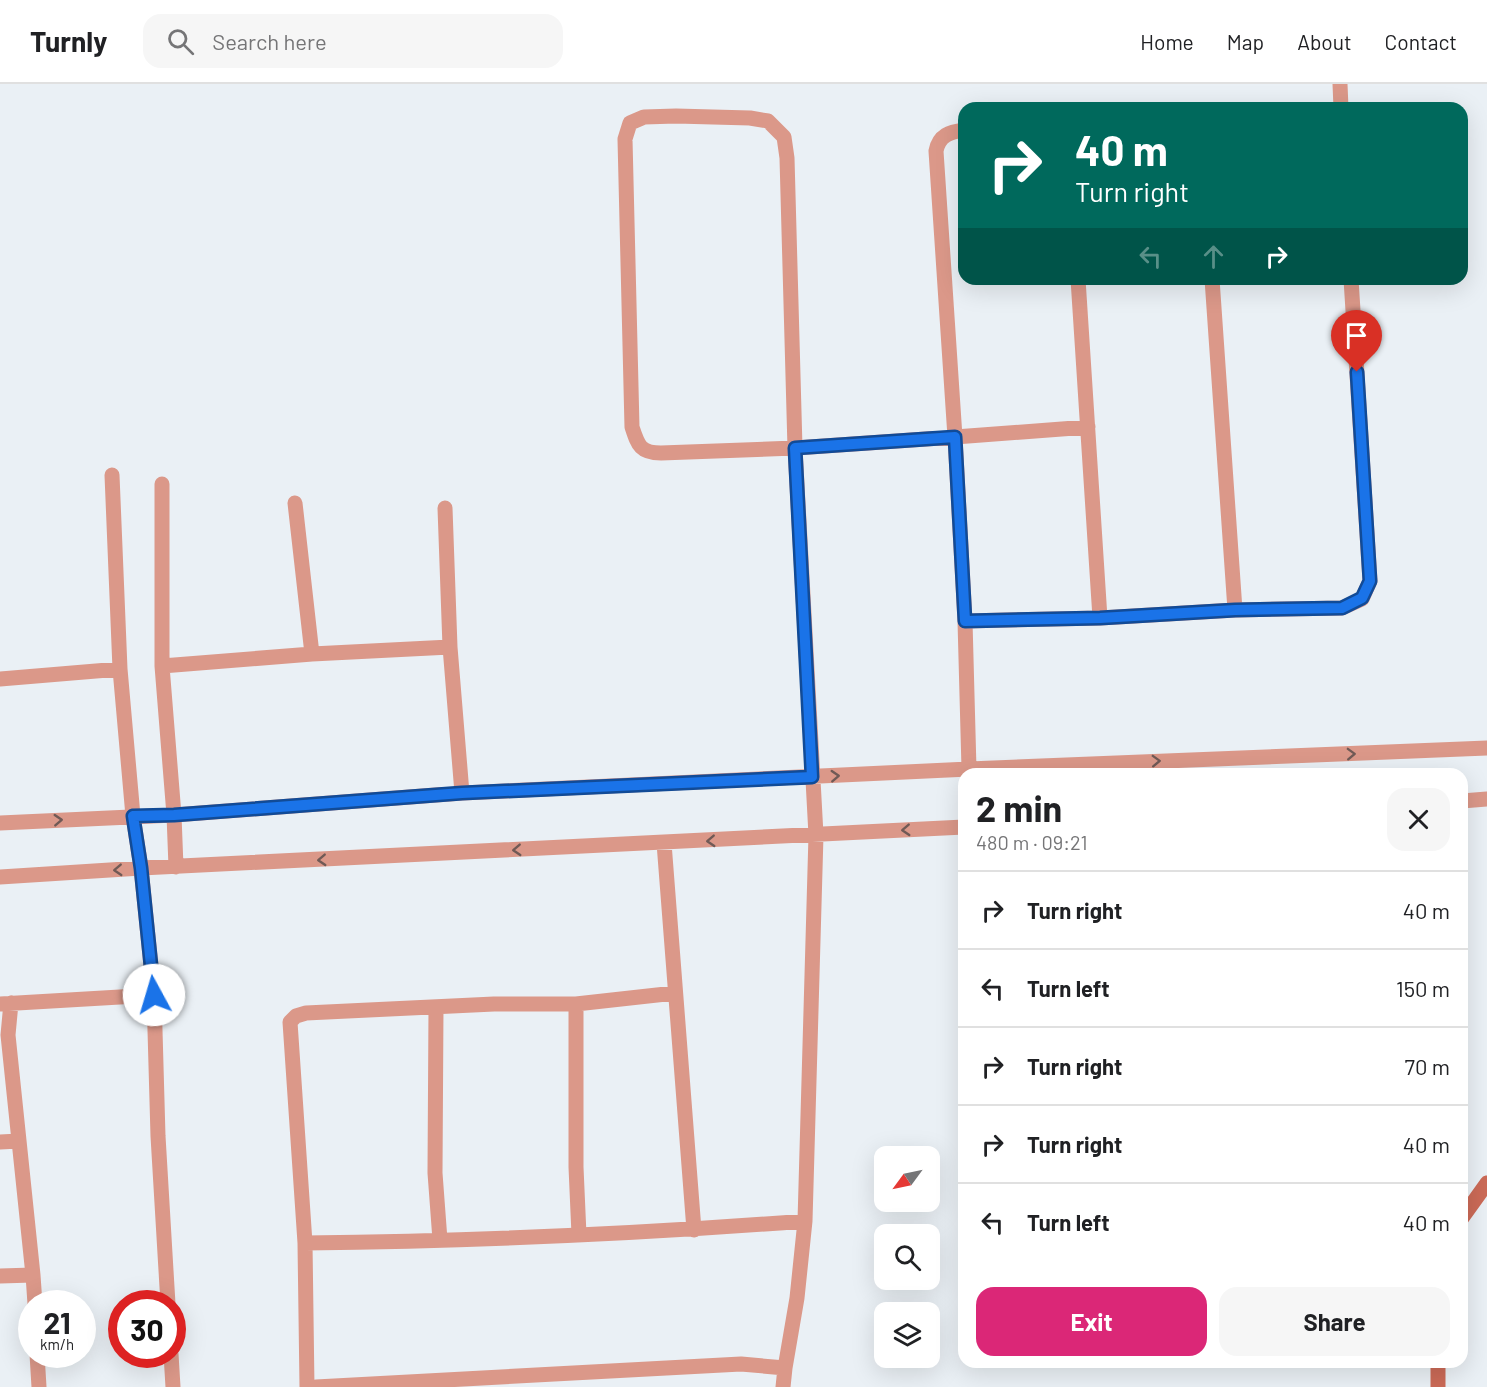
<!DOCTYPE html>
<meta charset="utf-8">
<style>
:root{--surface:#fff;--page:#f6f6f6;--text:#202124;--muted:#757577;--line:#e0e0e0;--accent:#db2777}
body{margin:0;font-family:Barlow,sans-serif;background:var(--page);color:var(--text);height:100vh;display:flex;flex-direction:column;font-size:22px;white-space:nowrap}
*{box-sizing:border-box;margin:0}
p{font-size:20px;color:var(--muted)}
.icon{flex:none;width:33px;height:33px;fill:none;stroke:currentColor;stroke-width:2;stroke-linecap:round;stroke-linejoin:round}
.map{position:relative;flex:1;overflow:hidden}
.panel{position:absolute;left:958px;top:684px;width:510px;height:600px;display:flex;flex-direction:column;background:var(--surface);border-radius:18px;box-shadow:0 6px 24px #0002}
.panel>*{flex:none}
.guide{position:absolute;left:958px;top:18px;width:510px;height:183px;border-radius:18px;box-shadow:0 6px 24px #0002;background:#00695c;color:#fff;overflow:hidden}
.needle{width:39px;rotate:237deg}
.tools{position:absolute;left:874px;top:1062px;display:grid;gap:12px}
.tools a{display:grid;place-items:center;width:66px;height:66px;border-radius:12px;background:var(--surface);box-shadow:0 6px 24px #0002;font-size:30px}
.speed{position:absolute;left:18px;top:1206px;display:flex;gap:12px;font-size:30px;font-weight:700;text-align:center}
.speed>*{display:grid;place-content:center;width:78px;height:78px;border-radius:50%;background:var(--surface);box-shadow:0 6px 24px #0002;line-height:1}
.speed small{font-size:15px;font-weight:400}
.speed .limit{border:9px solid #d22;background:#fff;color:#111}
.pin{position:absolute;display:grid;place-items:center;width:51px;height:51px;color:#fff;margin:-62px -26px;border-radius:50% 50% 50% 0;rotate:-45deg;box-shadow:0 0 6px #0007}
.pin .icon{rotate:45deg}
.me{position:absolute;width:66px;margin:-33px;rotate:354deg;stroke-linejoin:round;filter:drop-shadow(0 0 4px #0008)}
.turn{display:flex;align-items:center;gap:21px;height:126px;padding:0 18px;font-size:27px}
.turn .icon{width:78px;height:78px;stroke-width:2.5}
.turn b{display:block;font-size:42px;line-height:51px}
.lanes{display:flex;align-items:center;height:57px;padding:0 18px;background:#0003;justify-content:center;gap:30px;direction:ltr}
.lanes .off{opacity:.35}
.round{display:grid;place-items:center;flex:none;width:63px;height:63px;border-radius:18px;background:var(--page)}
.summary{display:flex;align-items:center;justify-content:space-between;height:102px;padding:0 18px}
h1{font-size:36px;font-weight:700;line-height:45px}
.action{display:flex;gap:12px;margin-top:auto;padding:12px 18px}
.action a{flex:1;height:69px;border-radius:18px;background:var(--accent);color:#fff;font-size:24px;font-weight:700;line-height:69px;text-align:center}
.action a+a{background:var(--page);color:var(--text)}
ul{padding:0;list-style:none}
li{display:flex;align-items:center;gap:18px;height:78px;padding:0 18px;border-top:2px solid var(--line)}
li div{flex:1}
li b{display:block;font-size:22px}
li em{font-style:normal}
header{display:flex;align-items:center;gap:36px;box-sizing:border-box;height:84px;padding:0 30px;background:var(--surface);border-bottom:2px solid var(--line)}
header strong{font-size:28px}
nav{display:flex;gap:33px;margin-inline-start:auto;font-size:21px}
.search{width:420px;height:54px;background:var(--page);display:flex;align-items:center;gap:15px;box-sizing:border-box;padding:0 21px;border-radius:18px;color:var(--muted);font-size:22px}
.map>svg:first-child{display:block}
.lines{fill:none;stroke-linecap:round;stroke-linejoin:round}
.street{stroke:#db9889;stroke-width:15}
.secondary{stroke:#cb6a57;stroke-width:15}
.oneway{stroke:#705a56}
.route-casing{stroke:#114b97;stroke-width:15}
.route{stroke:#1a73e8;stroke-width:10}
</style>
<header>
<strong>Turnly</strong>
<div class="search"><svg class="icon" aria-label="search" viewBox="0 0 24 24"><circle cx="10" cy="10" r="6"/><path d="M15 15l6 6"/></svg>Search here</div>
<nav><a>Home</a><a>Map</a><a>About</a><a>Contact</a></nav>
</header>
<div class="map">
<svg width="1487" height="1303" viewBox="0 0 1487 1303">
<rect width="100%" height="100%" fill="#eaf0f5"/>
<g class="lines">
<path class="street" d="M1340,0L1341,24
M964,46C950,48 939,51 936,67L955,353L1088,343
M1078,195L1100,534
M1212,195L1235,526
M112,391L120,585L133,732L141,784L154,911L158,1052L168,1220
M162,400V582L174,731L176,783
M295,419L312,570
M445,424L450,563L462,709
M965,537L1100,534L1235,526L1342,524L1362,515L1370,497L1351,195
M162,582L312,570L450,563
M0,595L120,585
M1462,717L1487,715
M0,739L174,731L462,709L969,685L1487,664
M664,759L694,1146
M0,793L141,784L964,743
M11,919L8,951L33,1191L35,1220
M0,920L154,911
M576,920V1083L579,1151
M436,923L435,1089L440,1156
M0,1058L19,1057
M305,1159L290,938L296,932L306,929L494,920H576L675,909
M0,1192L33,1191
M37,1270L39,1303
M171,1270L173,1303
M307,1303L305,1159C472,1157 639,1150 805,1137
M316,1303L741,1280L785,1284L797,1214L805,1137L816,751L795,364L787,74L784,53L768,37L750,34L676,32L644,33L630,39L625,55L632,343C638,361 640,369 661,369L795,364L955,353L965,537L969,685
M783,1303L785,1284"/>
<path class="secondary" d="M1462,1134L1487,1099
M1438,1303V1278"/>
</g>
<defs><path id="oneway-chevron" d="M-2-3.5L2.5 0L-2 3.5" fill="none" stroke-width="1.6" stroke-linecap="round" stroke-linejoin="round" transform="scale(1.5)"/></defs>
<g class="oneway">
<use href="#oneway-chevron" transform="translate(1351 670) rotate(-2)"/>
<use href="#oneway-chevron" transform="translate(1156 677) rotate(-2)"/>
<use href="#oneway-chevron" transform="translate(835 692) rotate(-3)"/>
<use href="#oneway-chevron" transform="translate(58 736) rotate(-3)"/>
<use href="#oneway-chevron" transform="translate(906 746) rotate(177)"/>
<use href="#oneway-chevron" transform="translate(711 757) rotate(177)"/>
<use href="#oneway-chevron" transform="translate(517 766) rotate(177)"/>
<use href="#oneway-chevron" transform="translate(322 776) rotate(177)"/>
<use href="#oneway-chevron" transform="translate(118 786) rotate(177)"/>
</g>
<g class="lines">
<defs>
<path id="route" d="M154,911L141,784L133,732L174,731L462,709L812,693L795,364L955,353L965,537L1100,534L1235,526L1342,524L1362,514L1370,497L1357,288"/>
</defs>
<use href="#route" class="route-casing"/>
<use href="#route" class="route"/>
</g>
</svg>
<div class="tools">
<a><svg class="needle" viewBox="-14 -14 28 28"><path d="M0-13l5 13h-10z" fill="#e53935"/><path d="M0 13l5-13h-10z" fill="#757577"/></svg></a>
<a><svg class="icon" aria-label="search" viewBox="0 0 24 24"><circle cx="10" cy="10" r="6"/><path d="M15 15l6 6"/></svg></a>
<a><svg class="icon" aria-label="layers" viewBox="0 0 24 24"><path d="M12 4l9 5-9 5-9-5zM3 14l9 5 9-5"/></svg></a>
</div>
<div class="speed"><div>21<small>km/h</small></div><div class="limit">30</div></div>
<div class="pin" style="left:1357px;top:288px;background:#d93025"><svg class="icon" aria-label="arrive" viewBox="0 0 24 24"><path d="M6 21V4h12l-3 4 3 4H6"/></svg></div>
<svg class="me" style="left:154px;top:911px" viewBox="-20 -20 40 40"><circle r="19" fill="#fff"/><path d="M0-13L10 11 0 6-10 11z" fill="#1a73e8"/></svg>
<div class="guide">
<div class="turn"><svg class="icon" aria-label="right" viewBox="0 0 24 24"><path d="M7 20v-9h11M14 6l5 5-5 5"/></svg><div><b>40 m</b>Turn right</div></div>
<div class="lanes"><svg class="icon off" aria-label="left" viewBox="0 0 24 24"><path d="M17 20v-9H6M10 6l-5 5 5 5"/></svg><svg class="icon off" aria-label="ahead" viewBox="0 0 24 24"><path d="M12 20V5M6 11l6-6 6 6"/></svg><svg class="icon" aria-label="right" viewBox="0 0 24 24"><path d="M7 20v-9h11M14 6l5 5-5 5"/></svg></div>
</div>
<section class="panel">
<div class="summary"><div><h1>2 min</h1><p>480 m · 09:21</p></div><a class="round"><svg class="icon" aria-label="close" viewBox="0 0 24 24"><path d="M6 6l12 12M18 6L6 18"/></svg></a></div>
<ul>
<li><svg class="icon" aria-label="right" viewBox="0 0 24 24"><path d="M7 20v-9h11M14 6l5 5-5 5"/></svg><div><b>Turn right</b></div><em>40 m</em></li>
<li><svg class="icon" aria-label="left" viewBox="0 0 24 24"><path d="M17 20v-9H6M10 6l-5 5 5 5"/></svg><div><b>Turn left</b></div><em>150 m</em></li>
<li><svg class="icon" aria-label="right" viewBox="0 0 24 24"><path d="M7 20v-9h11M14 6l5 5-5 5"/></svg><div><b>Turn right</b></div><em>70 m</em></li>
<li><svg class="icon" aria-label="right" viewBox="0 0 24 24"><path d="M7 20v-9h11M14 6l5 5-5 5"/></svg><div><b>Turn right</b></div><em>40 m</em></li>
<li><svg class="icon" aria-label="left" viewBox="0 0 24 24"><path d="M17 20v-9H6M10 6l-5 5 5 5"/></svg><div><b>Turn left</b></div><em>40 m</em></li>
</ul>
<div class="action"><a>Exit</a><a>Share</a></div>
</section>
</div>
